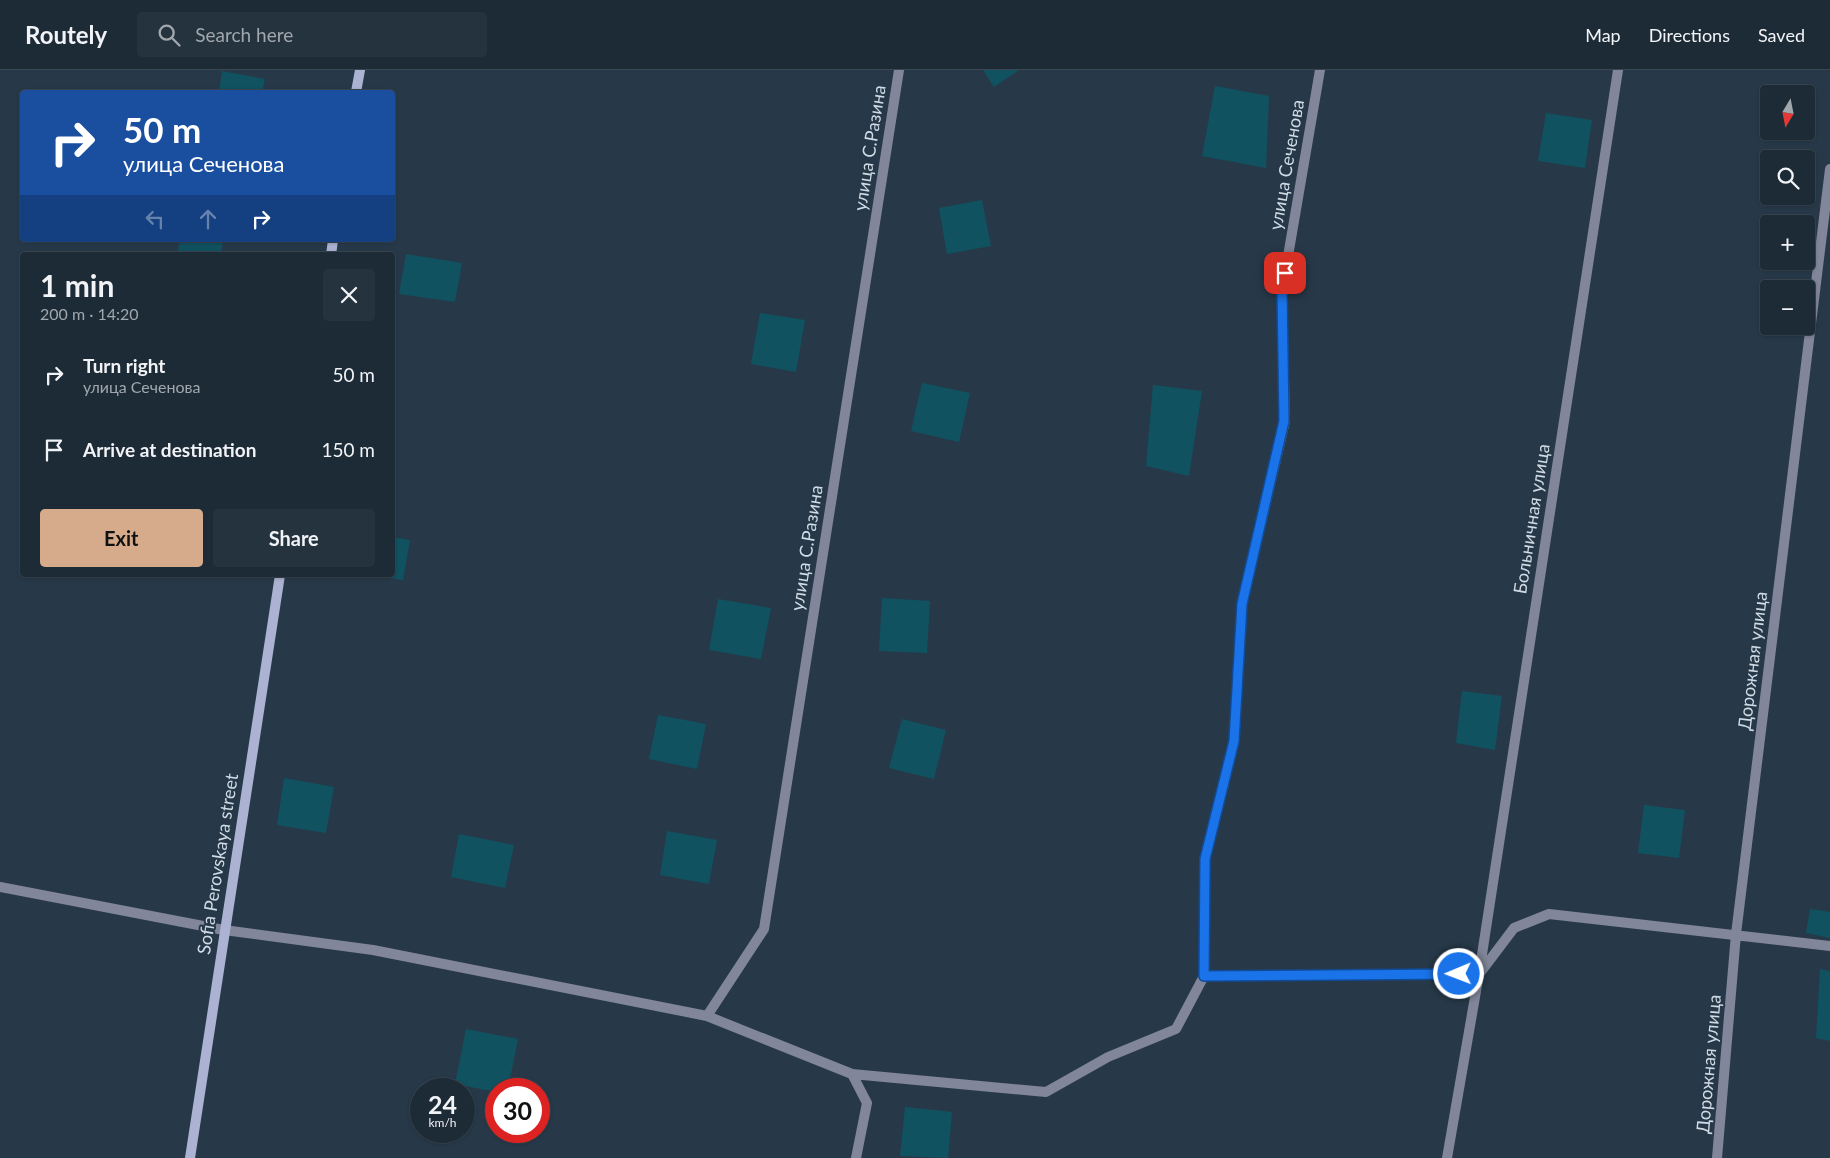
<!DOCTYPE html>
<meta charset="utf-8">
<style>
:root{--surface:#1d2b37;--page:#25333f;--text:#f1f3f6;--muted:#a0a7ad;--line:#3b4752;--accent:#d6ab8b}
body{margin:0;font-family:Lato,sans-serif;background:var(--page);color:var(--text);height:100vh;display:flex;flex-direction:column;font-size:19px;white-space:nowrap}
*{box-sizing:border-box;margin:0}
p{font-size:16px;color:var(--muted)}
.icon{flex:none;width:28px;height:28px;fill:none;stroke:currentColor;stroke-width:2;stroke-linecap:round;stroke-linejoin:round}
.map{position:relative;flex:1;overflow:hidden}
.sheet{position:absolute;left:20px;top:182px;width:375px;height:325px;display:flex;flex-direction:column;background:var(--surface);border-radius:5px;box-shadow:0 1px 4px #0004,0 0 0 1px var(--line)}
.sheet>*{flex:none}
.guide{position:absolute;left:20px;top:20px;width:375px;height:152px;border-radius:5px;box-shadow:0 1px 4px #0004,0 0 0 1px var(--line);background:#1a4fa0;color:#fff;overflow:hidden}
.needle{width:32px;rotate:190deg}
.buttons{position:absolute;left:1760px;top:15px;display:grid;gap:10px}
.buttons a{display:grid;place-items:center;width:55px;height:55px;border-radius:5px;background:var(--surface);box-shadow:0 1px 4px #0004,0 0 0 1px var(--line);font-size:25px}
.speed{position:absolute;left:410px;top:1008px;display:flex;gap:10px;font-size:25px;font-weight:700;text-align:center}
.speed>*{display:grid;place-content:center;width:65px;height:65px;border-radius:50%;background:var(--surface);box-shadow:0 1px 4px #0004,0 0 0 1px var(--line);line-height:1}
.speed small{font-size:12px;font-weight:400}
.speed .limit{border:8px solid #d22;background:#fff;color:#111}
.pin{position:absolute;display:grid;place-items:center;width:42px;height:42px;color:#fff;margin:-21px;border-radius:10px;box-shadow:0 2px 8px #0006}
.me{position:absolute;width:55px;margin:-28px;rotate:269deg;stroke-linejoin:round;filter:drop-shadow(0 0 4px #0008)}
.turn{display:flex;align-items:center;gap:18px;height:105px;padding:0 20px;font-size:22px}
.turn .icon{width:65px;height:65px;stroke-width:2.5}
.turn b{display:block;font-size:35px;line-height:42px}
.lanes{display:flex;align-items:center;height:48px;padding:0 20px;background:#0003;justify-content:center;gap:25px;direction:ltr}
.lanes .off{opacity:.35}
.round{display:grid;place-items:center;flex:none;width:52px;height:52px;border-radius:5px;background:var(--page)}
.summary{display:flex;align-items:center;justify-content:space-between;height:85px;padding:0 20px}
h1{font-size:30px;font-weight:700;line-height:38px}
.action{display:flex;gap:10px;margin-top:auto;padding:10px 20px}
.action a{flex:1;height:58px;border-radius:5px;background:var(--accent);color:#111;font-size:20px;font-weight:700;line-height:58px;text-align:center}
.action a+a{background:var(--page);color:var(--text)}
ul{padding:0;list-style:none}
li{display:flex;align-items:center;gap:15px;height:75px;padding:0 20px}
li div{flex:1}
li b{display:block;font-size:19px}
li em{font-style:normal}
header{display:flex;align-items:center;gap:30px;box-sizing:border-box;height:70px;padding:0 25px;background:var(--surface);border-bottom:1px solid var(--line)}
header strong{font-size:24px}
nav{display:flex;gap:28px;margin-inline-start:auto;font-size:18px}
.search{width:350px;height:45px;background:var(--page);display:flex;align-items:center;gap:12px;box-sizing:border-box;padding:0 18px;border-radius:5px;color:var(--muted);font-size:19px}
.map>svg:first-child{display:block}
.building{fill:#105260}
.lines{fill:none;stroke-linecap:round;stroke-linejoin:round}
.service{stroke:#82869a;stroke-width:10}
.minor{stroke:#82869a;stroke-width:10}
.secondary{stroke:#acb2d2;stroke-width:10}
.route-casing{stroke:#114b97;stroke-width:12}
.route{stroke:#1a73e8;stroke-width:9}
.labels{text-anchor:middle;stroke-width:4;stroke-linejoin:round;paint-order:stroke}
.street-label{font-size:18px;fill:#d0dbe5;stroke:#273949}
</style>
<header>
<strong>Routely</strong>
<div class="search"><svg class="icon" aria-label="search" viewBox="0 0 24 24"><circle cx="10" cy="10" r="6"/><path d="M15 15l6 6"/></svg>Search here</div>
<nav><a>Map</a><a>Directions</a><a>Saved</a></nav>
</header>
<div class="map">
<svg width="1830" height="1088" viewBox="0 0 1830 1088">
<rect width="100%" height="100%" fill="#273949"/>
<path class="building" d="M983,0H1019L994,17Z
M222,1L265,9L262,22H219Z
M1215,16L1269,26L1266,98L1202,86Z
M1546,43L1592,50L1585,98L1538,91Z
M982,130L991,176L947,184L939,138Z
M180,170H223L221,185H177Z
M406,184L462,193L455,232L399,224Z
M760,243L805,250L796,302L751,294Z
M922,313L970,323L959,372L911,361Z
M1153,315L1202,321L1189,406L1146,396Z
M392,467L410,470L403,510L377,506L392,505Z
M882,528L930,531L927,583L879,581Z
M718,529L771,538L761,589L709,580Z
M1462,621L1502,626L1495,680L1456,673Z
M658,645L706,654L697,699L649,689Z
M902,649L946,660L934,709L889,698Z
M284,708L334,717L326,763L277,755Z
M1644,735L1685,740L1679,788L1638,783Z
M667,761L717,770L709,814L660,805Z
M459,764L514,775L505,818L451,807Z
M1810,839L1830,842V868L1806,863Z
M1820,899L1830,901V971L1816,968Z
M466,959L518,969L508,1019H496V1022L455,1014Z
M905,1037L952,1042L948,1088L900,1086Z"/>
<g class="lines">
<path class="service" d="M0,817L224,860"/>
<path class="minor" d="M224,860L373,880L707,946L852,1004L1046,1022L1108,987L1176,959L1204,906L1479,904
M1480,903L1514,858L1549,844L1830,876
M1204,906L1205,789L1234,671L1242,534L1285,351L1282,221L1320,0
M707,946L764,859L899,0
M852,1004L867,1033L856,1088
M1447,1088L1479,904L1618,0
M1717,1088L1736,864L1830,99"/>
<path class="secondary" d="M356,22L360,0
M331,185L333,170
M190,1088L280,505"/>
</g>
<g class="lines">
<defs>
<path id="route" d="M1285,203L1282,221L1284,351L1242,534L1234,671L1205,789L1204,906L1459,904"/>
</defs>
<use href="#route" class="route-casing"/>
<use href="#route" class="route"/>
</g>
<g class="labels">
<g class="street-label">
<text transform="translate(870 78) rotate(-81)" y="6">улица С.Разина</text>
<text transform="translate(1287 95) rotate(-80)" y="6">улица Сеченова</text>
<text transform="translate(1532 449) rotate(-81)" y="6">Больничная улица</text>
<text transform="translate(807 478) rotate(-81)" y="6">улица С.Разина</text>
<text transform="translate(1753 591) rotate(-83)" y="6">Дорожная улица</text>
<text transform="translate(218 794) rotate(-81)" y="6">Sofia Perovskaya street</text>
<text transform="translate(1709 994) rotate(-85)" y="6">Дорожная улица</text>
</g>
</g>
</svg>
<div class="buttons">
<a><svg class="needle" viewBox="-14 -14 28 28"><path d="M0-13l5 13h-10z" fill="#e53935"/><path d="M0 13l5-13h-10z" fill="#a0a7ad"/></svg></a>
<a><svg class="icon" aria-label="search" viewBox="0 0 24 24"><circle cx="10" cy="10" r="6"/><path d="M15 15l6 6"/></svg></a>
<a>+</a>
<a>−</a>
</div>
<div class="speed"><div>24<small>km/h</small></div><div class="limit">30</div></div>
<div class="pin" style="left:1285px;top:203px;background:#d93025"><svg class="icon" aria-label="arrive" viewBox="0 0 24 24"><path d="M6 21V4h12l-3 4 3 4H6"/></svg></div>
<svg class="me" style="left:1459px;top:904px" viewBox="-20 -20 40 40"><circle r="17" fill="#1a73e8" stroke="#fff" stroke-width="3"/><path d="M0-11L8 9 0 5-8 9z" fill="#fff"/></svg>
<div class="guide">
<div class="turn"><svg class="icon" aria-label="right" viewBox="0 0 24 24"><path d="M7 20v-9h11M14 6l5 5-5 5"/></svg><div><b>50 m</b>улица Сеченова</div></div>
<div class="lanes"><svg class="icon off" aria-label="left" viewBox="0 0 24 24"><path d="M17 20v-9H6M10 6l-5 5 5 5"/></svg><svg class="icon off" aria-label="ahead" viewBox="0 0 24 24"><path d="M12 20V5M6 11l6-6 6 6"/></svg><svg class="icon" aria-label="right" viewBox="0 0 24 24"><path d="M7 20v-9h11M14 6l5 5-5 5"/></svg></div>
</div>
<section class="sheet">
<div class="summary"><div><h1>1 min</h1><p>200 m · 14:20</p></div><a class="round"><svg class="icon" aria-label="close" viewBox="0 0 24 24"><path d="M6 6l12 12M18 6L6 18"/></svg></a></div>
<ul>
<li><svg class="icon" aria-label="right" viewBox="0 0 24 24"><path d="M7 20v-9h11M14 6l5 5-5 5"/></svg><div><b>Turn right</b><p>улица Сеченова</p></div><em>50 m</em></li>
<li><svg class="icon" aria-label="arrive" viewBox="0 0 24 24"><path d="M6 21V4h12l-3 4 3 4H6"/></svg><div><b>Arrive at destination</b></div><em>150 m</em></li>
</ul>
<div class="action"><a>Exit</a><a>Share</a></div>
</section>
</div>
